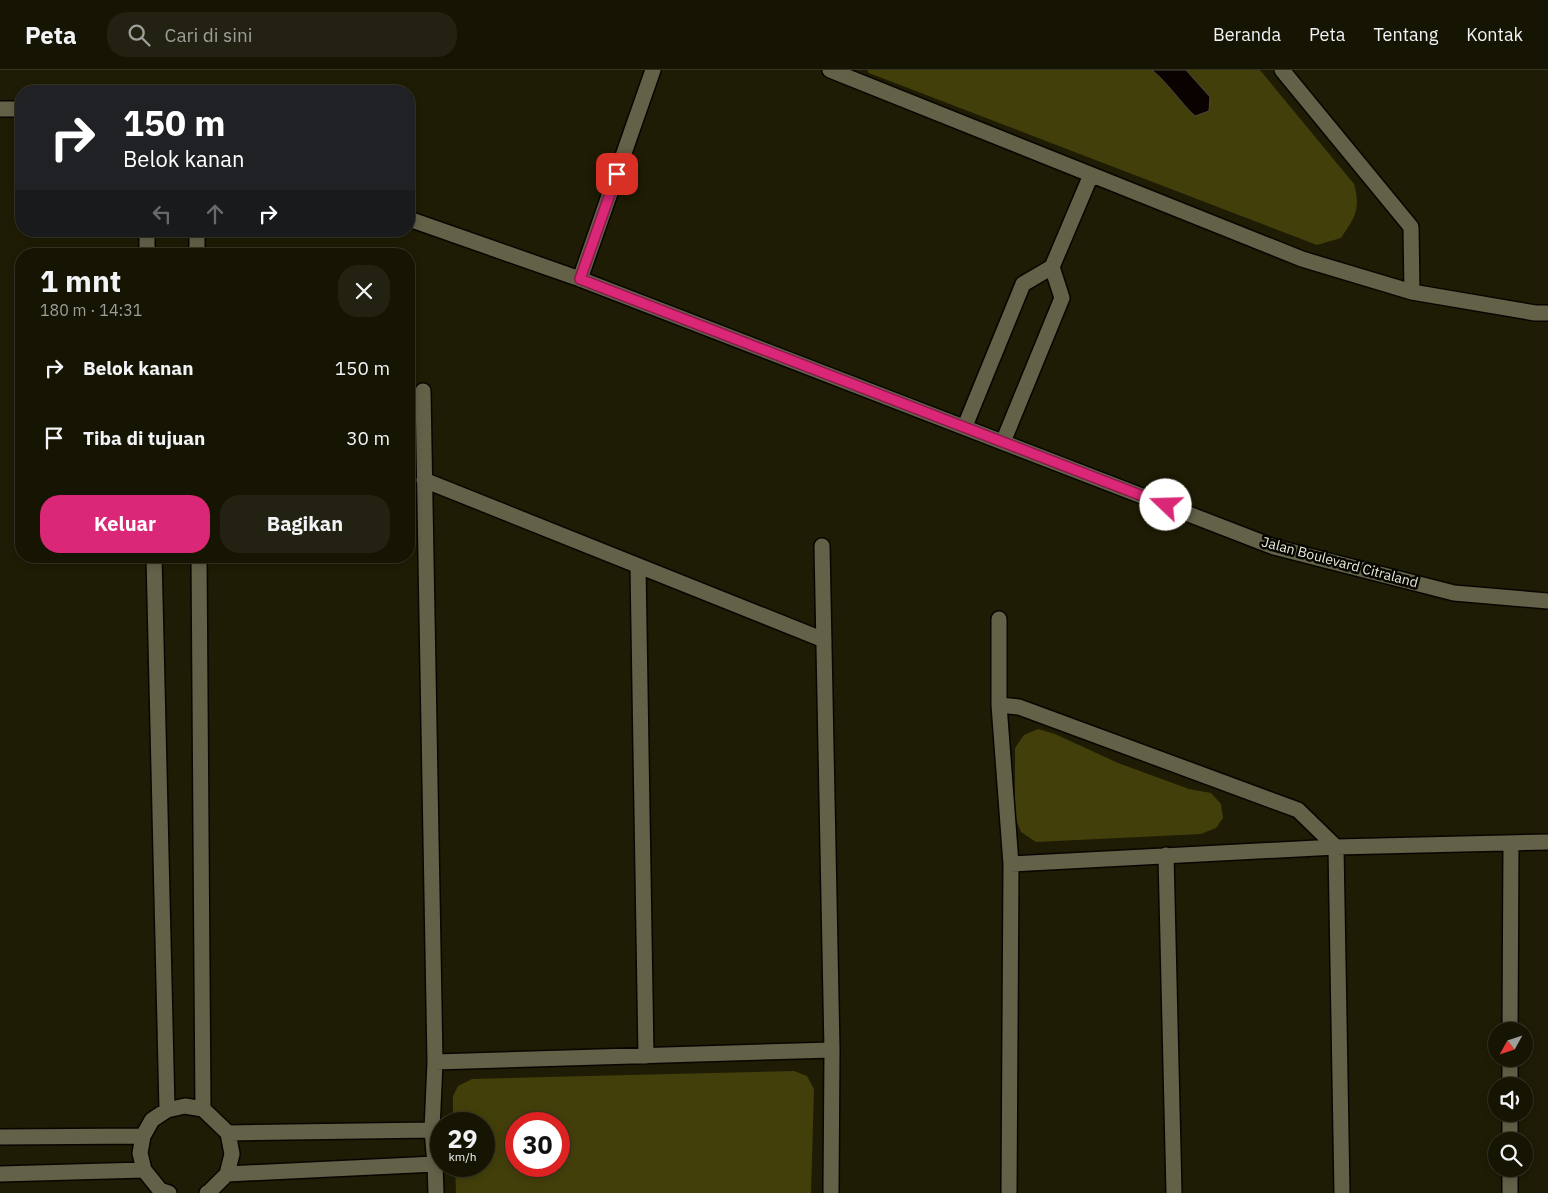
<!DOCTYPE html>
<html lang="id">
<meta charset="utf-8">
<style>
:root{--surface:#161503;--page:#232212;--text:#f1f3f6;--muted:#9e9f9a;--line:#353425;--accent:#db2777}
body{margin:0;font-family:"IBM Plex Sans",sans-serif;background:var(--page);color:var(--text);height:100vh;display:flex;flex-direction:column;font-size:19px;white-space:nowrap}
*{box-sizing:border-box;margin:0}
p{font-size:16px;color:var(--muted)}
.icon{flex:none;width:28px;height:28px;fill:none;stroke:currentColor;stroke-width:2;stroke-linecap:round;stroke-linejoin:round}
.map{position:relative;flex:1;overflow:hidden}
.drawer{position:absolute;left:15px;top:178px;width:400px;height:315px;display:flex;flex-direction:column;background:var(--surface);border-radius:20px;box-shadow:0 2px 8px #0003,0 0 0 1px var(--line)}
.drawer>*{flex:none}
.top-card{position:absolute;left:15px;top:15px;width:400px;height:152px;border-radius:20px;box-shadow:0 2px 8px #0003,0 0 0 1px var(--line);background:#202124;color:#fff;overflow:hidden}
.needle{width:32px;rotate:230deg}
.fabs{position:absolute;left:1488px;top:952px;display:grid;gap:10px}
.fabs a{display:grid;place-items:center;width:45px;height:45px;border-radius:50%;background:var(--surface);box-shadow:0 2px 8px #0003,0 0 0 1px var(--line);font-size:25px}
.speed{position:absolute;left:430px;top:1042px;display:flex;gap:10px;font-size:25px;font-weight:700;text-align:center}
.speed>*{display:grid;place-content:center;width:65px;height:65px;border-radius:50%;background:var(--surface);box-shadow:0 2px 8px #0003,0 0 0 1px var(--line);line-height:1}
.speed small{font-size:12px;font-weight:400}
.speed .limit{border:8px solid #d22;background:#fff;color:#111}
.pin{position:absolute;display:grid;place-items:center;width:42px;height:42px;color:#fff;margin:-21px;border-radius:10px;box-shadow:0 2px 8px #0006}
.me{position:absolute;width:55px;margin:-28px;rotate:291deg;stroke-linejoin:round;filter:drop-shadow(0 0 4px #0008)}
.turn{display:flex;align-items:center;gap:18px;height:105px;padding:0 25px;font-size:22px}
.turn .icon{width:65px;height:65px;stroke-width:2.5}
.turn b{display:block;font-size:35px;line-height:42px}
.lanes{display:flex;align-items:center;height:48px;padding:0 25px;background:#0003;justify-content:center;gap:25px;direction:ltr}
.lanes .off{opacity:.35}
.round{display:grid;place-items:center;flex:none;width:52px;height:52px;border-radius:20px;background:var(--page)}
.summary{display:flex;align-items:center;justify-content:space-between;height:85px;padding:0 25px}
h1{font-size:30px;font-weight:700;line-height:38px}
.cta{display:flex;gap:10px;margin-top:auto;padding:10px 25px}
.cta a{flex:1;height:58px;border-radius:20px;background:var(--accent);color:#fff;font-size:20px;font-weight:700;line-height:58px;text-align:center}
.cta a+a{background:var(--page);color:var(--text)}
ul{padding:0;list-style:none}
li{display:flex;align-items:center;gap:15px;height:70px;padding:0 25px}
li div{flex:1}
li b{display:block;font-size:19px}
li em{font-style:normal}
header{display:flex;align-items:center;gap:30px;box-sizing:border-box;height:70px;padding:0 25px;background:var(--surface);border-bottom:1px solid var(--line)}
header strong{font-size:24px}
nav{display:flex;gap:28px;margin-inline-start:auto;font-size:18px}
.search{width:350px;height:45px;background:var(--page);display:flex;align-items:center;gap:12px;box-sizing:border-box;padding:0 18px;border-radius:20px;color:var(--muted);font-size:19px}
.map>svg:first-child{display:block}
.green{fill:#433f0b;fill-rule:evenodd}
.water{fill:#090200;stroke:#4d4842}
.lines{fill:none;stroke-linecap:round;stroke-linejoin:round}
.street-casing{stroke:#080600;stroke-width:18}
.street{stroke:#636148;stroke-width:15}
.route-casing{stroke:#8e194d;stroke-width:12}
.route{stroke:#db2777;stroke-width:9}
.labels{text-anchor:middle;stroke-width:5;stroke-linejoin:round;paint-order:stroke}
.street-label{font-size:14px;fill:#ebeadc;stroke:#070601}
</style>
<header>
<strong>Peta</strong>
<div class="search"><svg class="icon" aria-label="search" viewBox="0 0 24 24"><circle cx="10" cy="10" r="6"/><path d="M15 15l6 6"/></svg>Cari di sini</div>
<nav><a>Beranda</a><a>Peta</a><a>Tentang</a><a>Kontak</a></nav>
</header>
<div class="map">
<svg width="1548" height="1123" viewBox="0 0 1548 1123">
<rect width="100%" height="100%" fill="#1e1c04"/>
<path class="green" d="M867,0H1260L1354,114C1361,140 1355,147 1341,168L1317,175L869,3Z
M1038,659L1055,664L1118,693L1189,719L1211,723L1221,734L1223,748L1216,758L1201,764L1036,772L1021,762L1015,747V678L1024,665Z
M794,1001L807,1006L814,1019L811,1123H456L455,1096H484V1054H453V1026L458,1016L472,1009ZM516,1054H559V1096H516Z"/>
<path class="water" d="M1152,0H1186L1210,27L1209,41L1195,46C1180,32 1168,13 1152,0Z"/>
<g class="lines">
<defs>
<path id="street" d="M830,0L1302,189L1412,222L1535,243H1548
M1282,0L1411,157L1412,222
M0,39H21
M409,149L580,209L1274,477L1454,523L1548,531
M147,161V184
M197,161V184
M580,209L653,0
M423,321L435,992L432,1060L435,1094L436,1123
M965,356L1023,214L1052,197L1091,105
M1003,372L1062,228L1052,197
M424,410L824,570
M822,476L832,980L831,1123
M154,486L167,1040
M199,486L203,1039
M638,496L646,986
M999,549V635L1011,794L1009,1123
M999,635L1019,637L1298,740L1336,777L1342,1123
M1166,785L1174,1123
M1011,794L1336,777L1548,772
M1510,961L1511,773
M435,992L832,980
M1510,1016V989
M228,1063L432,1060
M0,1067L143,1066
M1510,1071V1044
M0,1104L144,1100
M227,1104L435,1094
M169,1123L160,1120L144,1100L140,1083L143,1066L152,1050L167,1040L185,1036L203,1039L228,1063L232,1084L227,1104L209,1122L207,1123
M1510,1123V1099"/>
</defs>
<use href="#street" class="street-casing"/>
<use href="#street" class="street"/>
</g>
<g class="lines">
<defs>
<path id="route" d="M617,104L580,209L1166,435"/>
</defs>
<use href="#route" class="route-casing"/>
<use href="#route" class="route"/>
</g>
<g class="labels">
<g class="street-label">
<text transform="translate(1340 492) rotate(15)" y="5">Jalan Boulevard Citraland</text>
</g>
</g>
</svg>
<div class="fabs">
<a><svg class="needle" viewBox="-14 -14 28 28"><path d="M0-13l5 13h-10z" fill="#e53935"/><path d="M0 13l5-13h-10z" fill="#9e9f9a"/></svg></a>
<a><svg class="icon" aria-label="sound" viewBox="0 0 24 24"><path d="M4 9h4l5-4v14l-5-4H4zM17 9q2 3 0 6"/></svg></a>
<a><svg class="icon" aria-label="search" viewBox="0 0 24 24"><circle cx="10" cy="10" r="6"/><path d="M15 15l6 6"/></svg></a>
</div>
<div class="speed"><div>29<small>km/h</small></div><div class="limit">30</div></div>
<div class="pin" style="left:617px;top:104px;background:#d93025"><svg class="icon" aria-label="arrive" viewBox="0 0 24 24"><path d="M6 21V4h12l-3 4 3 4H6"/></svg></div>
<svg class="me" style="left:1166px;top:435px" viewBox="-20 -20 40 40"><circle r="19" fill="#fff"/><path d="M0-13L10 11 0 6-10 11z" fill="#db2777"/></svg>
<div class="top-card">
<div class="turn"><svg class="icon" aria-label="right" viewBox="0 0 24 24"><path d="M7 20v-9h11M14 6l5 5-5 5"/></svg><div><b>150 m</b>Belok kanan</div></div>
<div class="lanes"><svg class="icon off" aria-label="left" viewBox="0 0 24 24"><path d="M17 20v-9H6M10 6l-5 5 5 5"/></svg><svg class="icon off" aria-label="ahead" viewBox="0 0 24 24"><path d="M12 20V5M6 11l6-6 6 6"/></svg><svg class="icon" aria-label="right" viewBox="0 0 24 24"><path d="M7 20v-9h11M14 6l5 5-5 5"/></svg></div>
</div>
<section class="drawer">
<div class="summary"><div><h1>1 mnt</h1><p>180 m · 14:31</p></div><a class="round"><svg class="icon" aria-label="close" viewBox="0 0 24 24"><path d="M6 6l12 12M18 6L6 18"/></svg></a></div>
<ul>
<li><svg class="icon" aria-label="right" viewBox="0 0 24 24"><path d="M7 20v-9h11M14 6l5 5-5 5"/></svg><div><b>Belok kanan</b></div><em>150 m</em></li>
<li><svg class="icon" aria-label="arrive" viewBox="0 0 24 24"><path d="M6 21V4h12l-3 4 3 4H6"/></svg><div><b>Tiba di tujuan</b></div><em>30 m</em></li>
</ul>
<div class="cta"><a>Keluar</a><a>Bagikan</a></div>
</section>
</div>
